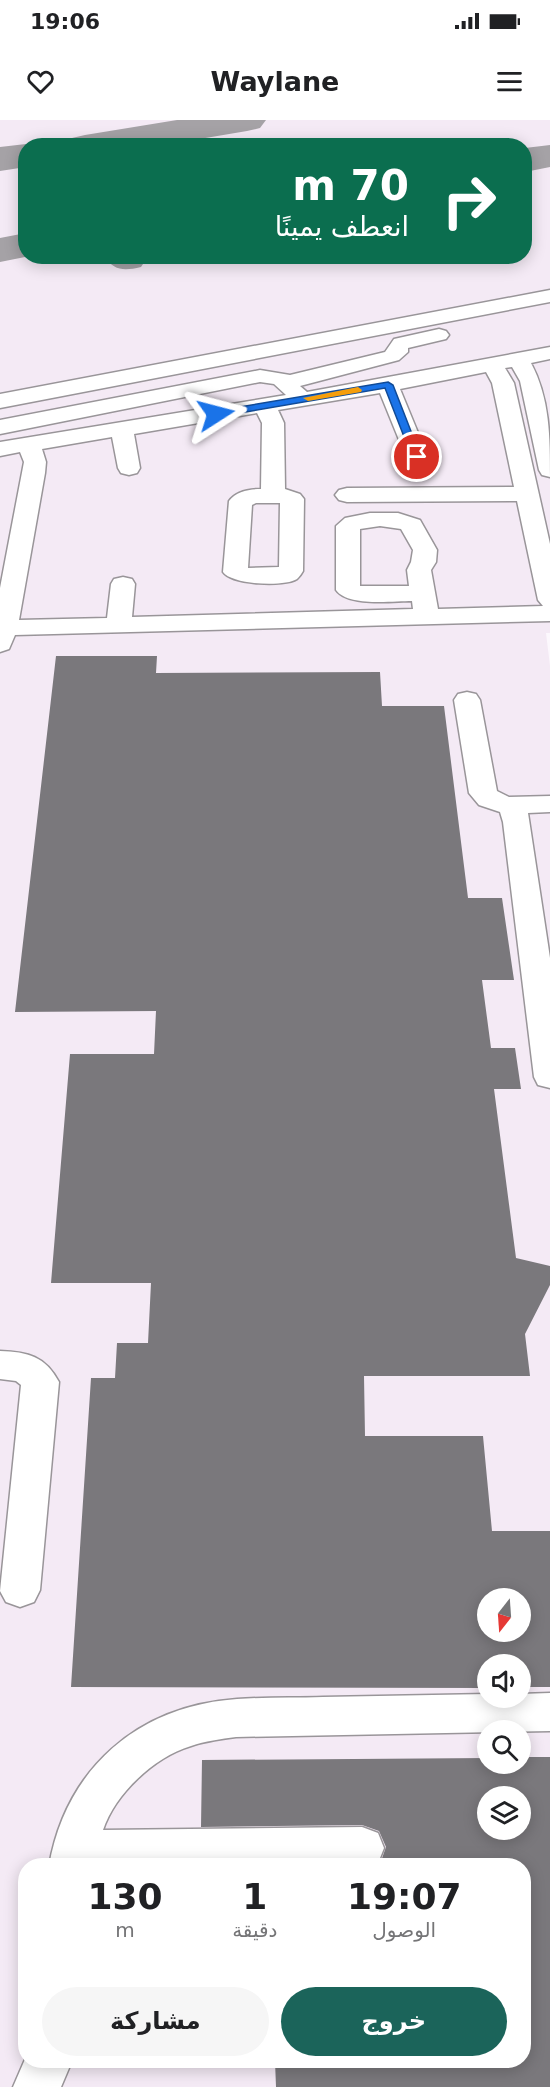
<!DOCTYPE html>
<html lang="ar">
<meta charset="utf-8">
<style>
:root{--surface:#fff;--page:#f6f6f6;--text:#202124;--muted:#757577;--accent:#1b645a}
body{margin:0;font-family:"DejaVu Sans","Noto Naskh Arabic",sans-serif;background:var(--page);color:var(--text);direction:rtl;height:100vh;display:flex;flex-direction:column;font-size:22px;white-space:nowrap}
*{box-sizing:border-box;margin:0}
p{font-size:20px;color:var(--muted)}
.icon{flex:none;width:33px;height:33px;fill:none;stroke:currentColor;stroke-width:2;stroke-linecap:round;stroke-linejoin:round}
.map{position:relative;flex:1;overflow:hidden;direction:ltr}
.panel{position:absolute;left:18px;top:1738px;width:513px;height:210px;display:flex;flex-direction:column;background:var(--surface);border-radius:24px;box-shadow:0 3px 15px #0003;direction:rtl}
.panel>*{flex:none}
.hud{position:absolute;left:18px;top:18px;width:514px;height:126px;border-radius:24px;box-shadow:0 3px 15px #0003;direction:rtl;background:#0b6e4f;color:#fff;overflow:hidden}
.needle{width:39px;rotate:197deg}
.tools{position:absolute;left:477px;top:1468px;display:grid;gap:12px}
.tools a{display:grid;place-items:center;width:54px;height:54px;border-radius:50%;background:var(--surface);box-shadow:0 3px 15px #0003;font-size:30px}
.pin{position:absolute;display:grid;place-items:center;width:51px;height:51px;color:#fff;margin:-26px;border:3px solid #fff;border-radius:50%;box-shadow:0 2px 6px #0007}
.me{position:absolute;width:66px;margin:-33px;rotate:81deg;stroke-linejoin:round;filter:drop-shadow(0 0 4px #0008)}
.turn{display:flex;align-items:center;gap:21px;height:126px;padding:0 24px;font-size:27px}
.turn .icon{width:78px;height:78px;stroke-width:2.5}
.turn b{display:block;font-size:42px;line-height:51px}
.eta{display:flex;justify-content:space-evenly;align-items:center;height:102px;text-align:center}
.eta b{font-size:36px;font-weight:700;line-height:42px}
.primary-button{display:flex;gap:12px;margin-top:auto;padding:12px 24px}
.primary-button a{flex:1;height:69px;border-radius:36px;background:var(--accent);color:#fff;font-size:24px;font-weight:700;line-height:69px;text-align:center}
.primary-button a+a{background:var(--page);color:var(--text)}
.status{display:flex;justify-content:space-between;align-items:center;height:42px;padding:0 30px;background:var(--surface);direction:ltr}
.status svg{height:16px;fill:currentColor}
header{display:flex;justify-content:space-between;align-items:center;height:78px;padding:0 24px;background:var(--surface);font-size:27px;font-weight:700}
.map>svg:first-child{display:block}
.built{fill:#f4eaf5;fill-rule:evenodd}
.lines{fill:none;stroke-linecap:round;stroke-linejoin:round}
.taxiway{fill:#a5a2a6;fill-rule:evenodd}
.building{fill:#7a787c;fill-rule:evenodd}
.minor-casing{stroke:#999599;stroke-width:3}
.minor{fill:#fff;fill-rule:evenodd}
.route{fill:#1a73e8;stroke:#114b97;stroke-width:1.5}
.slow{fill:#f59e0b}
</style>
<div class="status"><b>19:06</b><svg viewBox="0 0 49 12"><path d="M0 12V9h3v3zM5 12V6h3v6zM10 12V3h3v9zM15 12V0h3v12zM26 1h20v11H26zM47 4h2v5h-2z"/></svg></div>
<header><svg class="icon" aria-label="menu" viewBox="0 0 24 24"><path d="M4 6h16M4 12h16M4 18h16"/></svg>Waylane<svg class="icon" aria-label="heart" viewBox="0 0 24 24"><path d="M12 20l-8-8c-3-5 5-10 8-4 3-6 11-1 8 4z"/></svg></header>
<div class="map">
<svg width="550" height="1967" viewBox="0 0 550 1967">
<rect width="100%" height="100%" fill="#fcf8fd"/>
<path class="built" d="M0,0H550V513H546L550,546V1967H0ZM26,26H525V136H26ZM488,1479H520V1512H488ZM488,1545H520V1578H488ZM488,1611H520V1644H488ZM488,1677H520V1710H488ZM26,1746H524V1941H26Z"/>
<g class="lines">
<path class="taxiway" d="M177,0H266L260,8L247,11L158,26H66L72,18L85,15Z
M26,24L34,26H26V47L0,51V27Z
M550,25V47L525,52V28Z
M26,113V136H30L0,142V118Z
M104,136H146L147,138L141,147C124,151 114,151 104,136Z"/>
</g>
<path class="building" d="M56,536H157L156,553L380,552L382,586H444L468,778H502L514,860H482L491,928H515L521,969H494L516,1138L550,1146V1165L525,1214L530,1256H364L365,1316H483L492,1411H550V1567H520V1545H488V1568L71,1567L91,1258H115L117,1223H148L151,1163H51L70,934H154L156,891L15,892ZM488,1479H520V1512H488Z
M520,1637H550V1967H276L275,1941H524V1746H376L380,1744L386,1727L379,1711L362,1705L201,1707L202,1640L488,1638V1644H520ZM488,1677H520V1710H488Z"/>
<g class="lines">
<defs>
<path id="minor" d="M550,170V182L0,288V274Z
M439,209L446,211L449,215L446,219L408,228V232L399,240L300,266L307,272L550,227V239L531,243C550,279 550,317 550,357L542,355L539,350L520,261L512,247L505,248L514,263L550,424V501L15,515L9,529L0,532V468L24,342L20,332L0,336V322L286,275L274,264L260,262L0,314V300L260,250L290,255L385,232L394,219ZM486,252L492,263L514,367L347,368L339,370L335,375L339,380L347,382L517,381L538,480L543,486L438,489L431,450L436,442L437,430L420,400L398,393H370L345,398L336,406V470C348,487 392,481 412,481L413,489L132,497L135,464L132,459L123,457L114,459L111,464L107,498L19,500L45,353L46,342L42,329L112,317L118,348L121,353L129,355L137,353L140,348L134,314L257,293L262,303L261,369C250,369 236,371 229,381L223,452C232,465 285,467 297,459C299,457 302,453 303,451L304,379L300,374L285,369L284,303L278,290L380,273L406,337L409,342L417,344L425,342L428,337L400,269ZM256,383H280L279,447L248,448L252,385ZM380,406L401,409L413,430L411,442L407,450L409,466H360V409Z
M467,572L476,574L480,580L497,671L509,677L550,676V692L528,693L550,838V968L538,965L534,957L503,702L500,692L479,685L469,673L454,580L458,574Z
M0,1231C28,1232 45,1236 59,1262L40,1470L34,1482L20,1487L6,1482L0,1471L21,1265L16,1261L0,1259Z
M550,1573V1611L236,1617C221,1619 205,1621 191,1626C154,1637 115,1674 103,1710L362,1707L378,1713L384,1728L378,1743L369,1746H49C66,1649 137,1586 237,1579C266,1577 295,1578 323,1577C378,1576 433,1575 488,1574V1578H520V1574Z
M26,1937V1941H72L61,1967H13Z"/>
</defs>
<use href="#minor" class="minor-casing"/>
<use href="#minor" class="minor"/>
</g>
<path class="route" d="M388,262L393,265L421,337L420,339L412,337L385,268L216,297L212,294L216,291Z"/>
<path class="slow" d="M358,267L362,270L361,272L308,281L303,278Z"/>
</svg>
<div class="tools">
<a><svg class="needle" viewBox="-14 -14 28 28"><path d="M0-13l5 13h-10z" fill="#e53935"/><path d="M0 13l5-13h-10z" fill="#757577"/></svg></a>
<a><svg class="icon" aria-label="sound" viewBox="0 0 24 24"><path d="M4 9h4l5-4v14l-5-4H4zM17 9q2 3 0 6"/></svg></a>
<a><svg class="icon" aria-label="search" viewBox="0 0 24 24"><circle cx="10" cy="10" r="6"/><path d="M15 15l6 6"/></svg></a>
<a><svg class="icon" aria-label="layers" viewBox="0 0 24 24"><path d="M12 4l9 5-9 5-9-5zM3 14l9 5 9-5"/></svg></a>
</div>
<div class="pin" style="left:417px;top:337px;background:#d93025"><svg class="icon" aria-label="arrive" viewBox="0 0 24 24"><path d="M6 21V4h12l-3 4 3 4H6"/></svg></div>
<svg class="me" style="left:216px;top:294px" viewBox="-20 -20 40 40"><path d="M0-17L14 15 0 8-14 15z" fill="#1a73e8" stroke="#fff" stroke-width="4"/></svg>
<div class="hud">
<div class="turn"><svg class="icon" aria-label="right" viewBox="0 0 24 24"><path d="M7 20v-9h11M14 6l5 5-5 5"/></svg><div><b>70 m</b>انعطف يمينًا</div></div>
</div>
<section class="panel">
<div class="eta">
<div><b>19:07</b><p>الوصول</p></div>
<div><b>1</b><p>دقيقة</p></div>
<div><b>130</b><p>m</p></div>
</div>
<div class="primary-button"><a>خروج</a><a>مشاركة</a></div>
</section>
</div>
